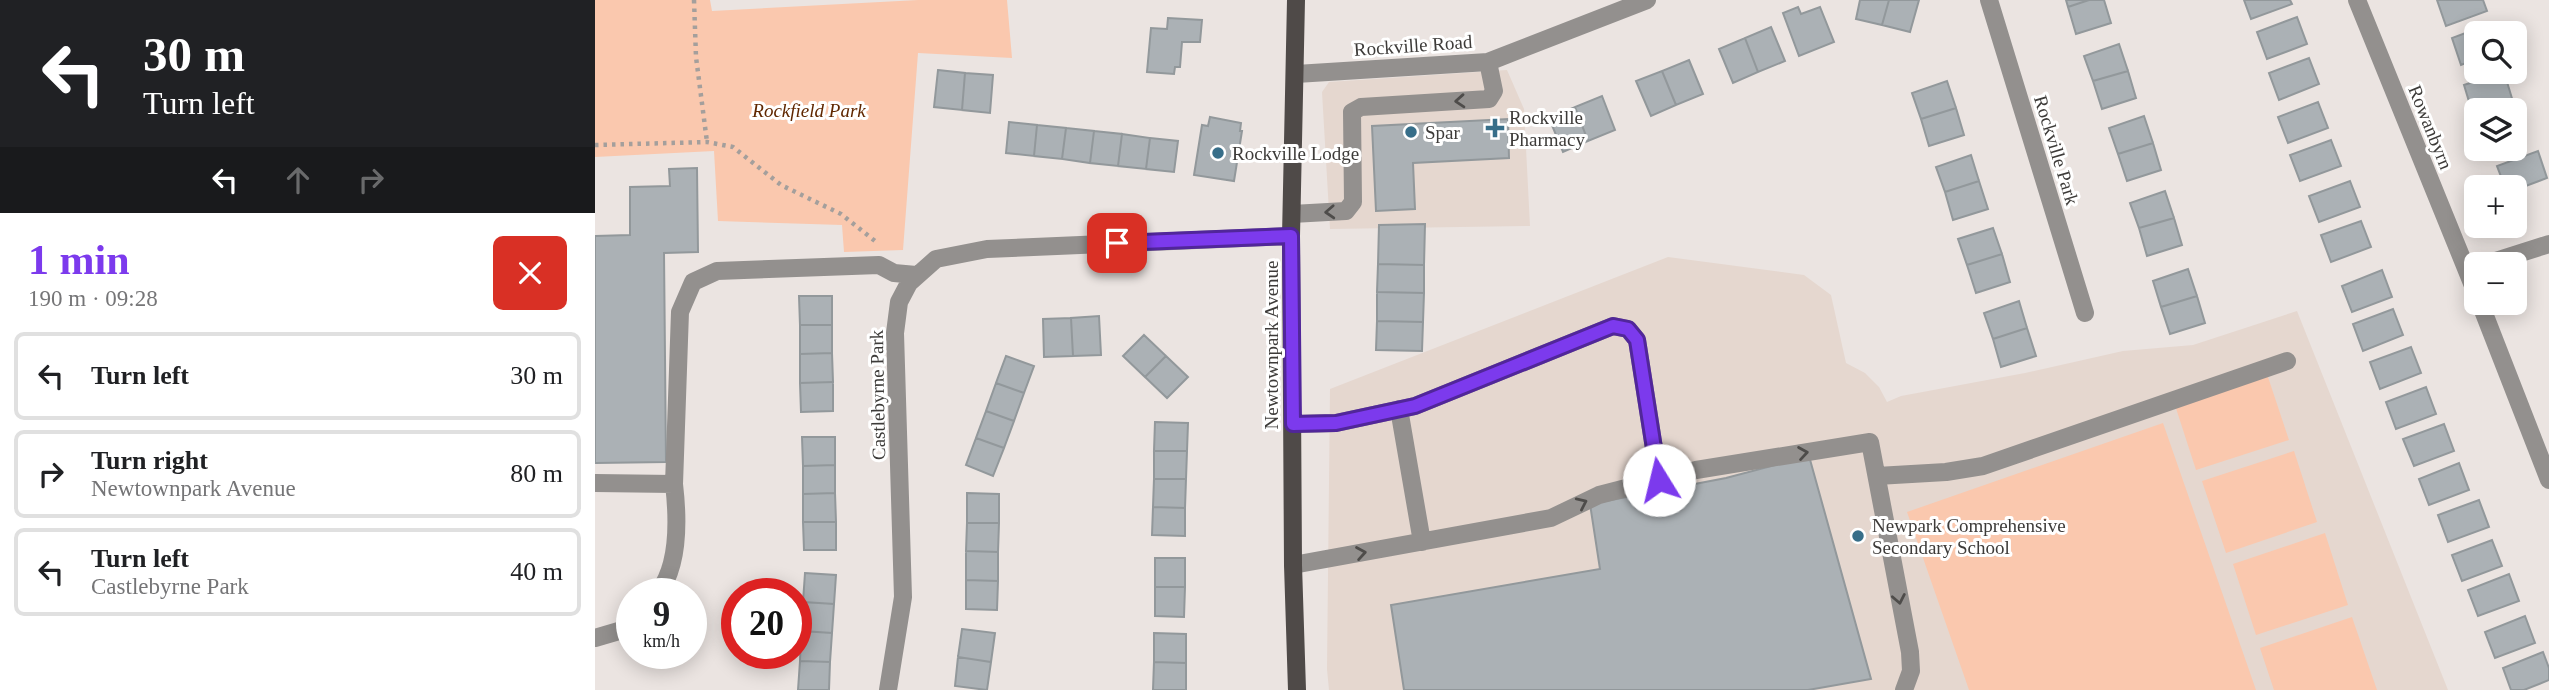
<!DOCTYPE html>
<meta charset="utf-8">
<style>
:root{--surface:#fff;--page:#f6f6f6;--text:#202124;--muted:#757577;--line:#e0e0e0;--accent:#7c3aed}
body{margin:0;font-family:Georgia,serif;background:var(--page);color:var(--text);height:100vh;display:flex;flex-direction:column;font-size:26px;white-space:nowrap}
*{box-sizing:border-box;margin:0}
p{font-size:23px;color:var(--muted)}
.icon{flex:none;width:38px;height:38px;fill:none;stroke:currentColor;stroke-width:2;stroke-linecap:round;stroke-linejoin:round}
.map{position:relative;flex:1;overflow:hidden}
.side{display:flex;flex-direction:column;background:var(--surface);width:595px}
.side>*{flex:none}
.top-card{background:#202124;color:#fff;overflow:hidden}
.tools{position:absolute;left:1869px;top:21px;display:grid;gap:14px}
.tools a{display:grid;place-items:center;width:63px;height:63px;border-radius:10px;background:var(--surface);box-shadow:0 4px 18px #0003;font-size:35px}
.speed{position:absolute;left:21px;top:578px;display:flex;gap:14px;font-size:35px;font-weight:700;text-align:center}
.speed>*{display:grid;place-content:center;width:91px;height:91px;border-radius:50%;background:var(--surface);box-shadow:0 4px 18px #0003;line-height:1}
.speed small{font-size:18px;font-weight:400}
.speed .limit{border:10px solid #d22;background:#fff;color:#111}
.pin{position:absolute;display:grid;place-items:center;width:60px;height:60px;color:#fff;margin:-30px;border-radius:14px;box-shadow:0 4px 10px #0006}
.me{position:absolute;width:77px;margin:-38px;rotate:351deg;stroke-linejoin:round;filter:drop-shadow(0 0 5px #0008)}
.turn{display:flex;align-items:center;gap:24px;height:147px;padding:0 28px;font-size:32px}
.turn .icon{width:91px;height:91px;stroke-width:2.5}
.turn b{display:block;font-size:49px;line-height:60px}
.lanes{display:flex;align-items:center;height:66px;padding:0 28px;background:#0003;justify-content:center;gap:35px;direction:ltr}
.lanes .off{opacity:.35}
.round{display:grid;place-items:center;flex:none;width:74px;height:74px;border-radius:10px;background:var(--page)}
.summary{display:flex;align-items:center;justify-content:space-between;height:119px;padding:0 28px}
h1{font-size:42px;font-weight:600;line-height:52px;color:var(--accent)}
ul{padding:0;list-style:none}
li{display:flex;align-items:center;gap:21px;height:88px;margin:0 14px 10px;padding:0 14px;border:4px solid var(--line);border-radius:10px}
li div{flex:1}
li b{display:block;font-size:26px}
li em{font-style:normal}
main{display:flex;flex:1;min-height:0}
.map>svg:first-child{display:block}
.built{fill:#e5d7cf}
.green{fill:#fac8ae}
.building{fill:#abb1b5;stroke:#92989b;stroke-width:2}
.lines{fill:none;stroke-linecap:round;stroke-linejoin:round}
.path{stroke:#a49f9c;stroke-width:4.5;stroke-dasharray:3.5 5;stroke-linecap:butt}
.minor{stroke:#93908e;stroke-width:18}
.major{stroke:#4f4a48;stroke-width:18}
.oneway{stroke:#4e4c4a}
.route-casing{stroke:#51269a;stroke-width:18}
.route{stroke:#7c3aed;stroke-width:12}
.poi-dot{fill:#376e89;stroke:#fff;stroke-width:2.5}
.labels{text-anchor:middle;stroke-width:6;stroke-linejoin:round;paint-order:stroke}
.street-label{font-size:19px;fill:#3d3b39;stroke:#fff}
.park-label{font-size:19px;font-style:italic;fill:#602700;stroke:#fff}
.poi-label{font-size:19px;fill:#3d3b39;stroke:#fff;text-anchor:start}
</style>
<main>
<section class="side">
<div class="top-card">
<div class="turn"><svg class="icon" aria-label="left" viewBox="0 0 24 24"><path d="M17 20v-9H6M10 6l-5 5 5 5"/></svg><div><b>30 m</b>Turn left</div></div>
<div class="lanes"><svg class="icon" aria-label="left" viewBox="0 0 24 24"><path d="M17 20v-9H6M10 6l-5 5 5 5"/></svg><svg class="icon off" aria-label="ahead" viewBox="0 0 24 24"><path d="M12 20V5M6 11l6-6 6 6"/></svg><svg class="icon off" aria-label="right" viewBox="0 0 24 24"><path d="M7 20v-9h11M14 6l5 5-5 5"/></svg></div>
</div>
<div class="summary"><div><h1>1 min</h1><p>190 m · 09:28</p></div><a class="round" style="background:#d93025;color:#fff"><svg class="icon" aria-label="close" viewBox="0 0 24 24"><path d="M6 6l12 12M18 6L6 18"/></svg></a></div>
<ul>
<li><svg class="icon" aria-label="left" viewBox="0 0 24 24"><path d="M17 20v-9H6M10 6l-5 5 5 5"/></svg><div><b>Turn left</b></div><em>30 m</em></li>
<li><svg class="icon" aria-label="right" viewBox="0 0 24 24"><path d="M7 20v-9h11M14 6l5 5-5 5"/></svg><div><b>Turn right</b><p>Newtownpark Avenue</p></div><em>80 m</em></li>
<li><svg class="icon" aria-label="left" viewBox="0 0 24 24"><path d="M17 20v-9H6M10 6l-5 5 5 5"/></svg><div><b>Turn left</b><p>Castlebyrne Park</p></div><em>40 m</em></li>
</ul>
</section>
<div class="map">
<svg width="1954" height="690" viewBox="0 0 1954 690">
<rect width="100%" height="100%" fill="#ebe4e1"/>
<path class="built" d="M912,70L929,109L935,226L735,229L727,92L734,82Z
M1073,257L1209,275L1236,295L1251,363L1270,373L1284,387L1292,402L1306,396L1430,373L1528,351L1598,345L1702,311L1853,690H734L732,669L735,389Z"/>
<path class="green" d="M0,0H115L117,11L323,0H412L417,58L323,53L308,250L249,252L247,225L123,221L119,151L0,157Z
M1670,368L1694,440L1601,470L1578,399Z
M1568,423L1661,690H1374L1312,512Z
M1699,451L1722,522L1631,553L1607,481Z
M1730,533L1753,605L1661,635L1638,564Z
M1757,617L1782,690H1679L1665,648Z"/>
<path class="building" d="M1265,0H1294L1287,25L1261,19Z
M1294,0H1324L1315,32L1287,25Z
M1471,0H1494L1473,7Z
M1494,0H1509L1516,23L1481,34L1473,7Z
M1649,0H1695L1697,4L1656,19Z
M1842,0H1888L1892,11L1851,26Z
M1203,7L1206,14L1225,7L1239,42L1204,56L1188,13Z
M1702,17L1712,44L1672,59L1662,32Z
M573,18L607,20L605,42H587L585,67H580L579,74L552,72L556,28L572,29Z
M1897,23L1901,33H1881V59L1866,65L1857,38Z
M1176,27L1190,61L1163,72L1150,38Z
M1150,38L1163,72L1138,83L1124,49Z
M1524,44L1533,71L1498,81L1489,56Z
M1714,58L1724,84L1684,100L1674,73Z
M1094,60L1108,94L1081,105L1067,71Z
M343,70L370,73L367,110L339,107Z
M1067,71L1081,105L1056,116L1041,81Z
M1533,71L1541,98L1507,109L1498,81Z
M1909,72L1919,105L1902,110H1881V117L1879,118L1869,85Z
M370,73L398,75L395,113L367,110Z
M1352,81L1361,108L1326,119L1317,93Z
M1007,96L1020,130L993,141L980,107Z
M1723,102L1733,128L1693,143L1683,117Z
M1919,105L1930,137L1920,140V110H1902Z
M980,107L993,141L968,152L954,118Z
M1361,108L1369,135L1334,146L1326,119Z
M1549,116L1558,143L1523,154L1514,128Z
M615,117L646,123L645,131H647L639,181L599,175L607,125L613,126Z
M913,119L914,158L818,163L820,209L781,211L777,126Z
M414,122L442,125L439,156L411,153Z
M442,125L471,128L467,159L439,156Z
M471,128L499,131L495,163L467,159Z
M499,131L527,134L523,166L495,163Z
M527,134L555,138L551,169L523,166Z
M555,138L583,141L579,172L551,169Z
M1736,140L1746,166L1705,181L1695,155Z
M1558,143L1566,170L1532,181L1523,154Z
M1943,151L1952,178L1920,190V187H1910L1902,166Z
M1376,155L1384,181L1350,192L1341,167Z
M102,168L103,252L69,253L71,462L0,463V236L35,235V187L75,186L74,169Z
M1384,181L1393,209L1358,220L1350,192Z
M1755,181L1765,207L1724,222L1714,196Z
M1570,191L1579,218L1544,228L1535,203Z
M1579,218L1587,245L1552,256L1544,228Z
M1766,221L1776,247L1736,262L1726,235Z
M830,224L829,265L783,264L784,225Z
M1398,228L1407,254L1372,265L1363,239Z
M1407,254L1415,282L1381,293L1372,265Z
M783,264L829,265V293L782,292Z
M1593,269L1602,296L1566,307L1558,281Z
M1787,270L1797,297L1757,312L1747,286Z
M782,292L829,293L828,322L782,321Z
M204,296H237V325H205Z
M1602,296L1610,323L1575,334L1566,307Z
M1424,301L1432,328L1398,339L1389,313Z
M1798,309L1808,335L1768,351L1758,324Z
M504,316L506,355L478,356L476,318Z
M476,318L478,356L449,357L448,319Z
M782,321L828,322L827,351L781,350Z
M205,325H237V353L205,354Z
M1432,328L1441,356L1406,367L1398,339Z
M549,335L571,356L550,377L528,356Z
M1816,347L1826,373L1785,389L1775,362Z
M237,353L238,382L205,383V354Z
M411,356L439,366L429,393L401,383Z
M571,356L593,377L572,398L550,377Z
M238,382V411L206,412L205,383Z
M401,383L429,393L419,421L391,411Z
M1831,387L1841,414L1801,429L1791,402Z
M391,411L419,421L409,448L381,438Z
M560,422L593,423L592,451H559Z
M1849,424L1859,451L1819,466L1808,439Z
M207,437H240V465L208,466Z
M381,438L409,448L398,476L371,465Z
M559,451H592L591,479H559Z
M1214,456L1276,679L1213,690H809L796,605L1005,569L995,504L1131,478Z
M1864,463L1874,490L1834,505L1824,479Z
M240,465V493L208,494V466Z
M559,479H591L590,508L558,507Z
M240,493L241,522H208V494Z
M372,493L404,494V523H372Z
M1884,500L1894,527L1853,542L1843,515Z
M558,507L590,508V536L557,535Z
M208,522H241V550H209Z
M372,523H404L403,552L371,551Z
M1897,540L1907,566L1867,581L1857,555Z
M371,551L403,552V581L371,580Z
M560,558H590V587H560Z
M210,573L241,575L239,604L208,602Z
M1914,574L1924,601L1883,616L1873,590Z
M371,580L403,581L402,610L371,609Z
M560,587H590L589,617L560,616Z
M208,602L239,604L237,633L206,631Z
M1930,616L1940,643L1900,658L1890,632Z
M367,629L400,633L396,662L363,657Z
M206,631L237,633L235,662L205,661Z
M559,633L591,634V663L559,662Z
M1948,652L1954,668V680L1929,690H1916L1908,668Z
M363,657L396,662L392,690L360,686Z
M205,661L235,662L234,690H203Z
M559,662L591,663V690H558Z"/>
<g class="lines">
<path class="path" d="M99,0L101,57L112,142
M0,145L112,142L138,147L186,185L246,214L280,241"/>
<path class="minor" d="M1394,0L1490,313
M1762,0L1881,293
M701,74L893,62L1052,0
M697,214L751,211L758,202L757,112L766,107L894,99L899,91L893,62
M1891,264L1954,244
M1885,303L1954,480
M804,409L827,542
M698,424L741,423L820,406L1018,326L1033,329L1042,340L1064,480
M1282,476L1351,472L1388,466L1692,361
M0,483L79,484
M698,565L956,518L1004,495L1101,470L1275,442L1315,652L1316,671L1309,690
M63,593C85,565 83,518 79,484L85,312L98,282L122,271L284,265L299,273L321,275
M0,638L34,628L37,625
M293,690L308,597L300,333L304,302L314,283L341,259L392,249L696,236"/>
<path class="major" d="M701,0L696,236L698,565L702,690"/>
</g>
<defs><path id="oneway-chevron" d="M-2-3.5L2.5 0L-2 3.5" fill="none" stroke-width="1.6" stroke-linecap="round" stroke-linejoin="round" transform="scale(1.75)"/></defs>
<g class="oneway">
<use href="#oneway-chevron" transform="translate(865 101) rotate(176)"/>
<use href="#oneway-chevron" transform="translate(735 212) rotate(177)"/>
<use href="#oneway-chevron" transform="translate(1208 453) rotate(-9)"/>
<use href="#oneway-chevron" transform="translate(987 503) rotate(-25)"/>
<use href="#oneway-chevron" transform="translate(766 553) rotate(-10)"/>
<use href="#oneway-chevron" transform="translate(1304 599) rotate(79)"/>
</g>
<g class="lines">
<defs>
<path id="route" d="M522,243L696,236L698,424L741,423L820,406L1018,326L1033,329L1042,340L1064,480"/>
</defs>
<use href="#route" class="route-casing"/>
<use href="#route" class="route"/>
</g>
<g class="poi-dot">
<path d="M896.5 117.5h7v7h7v7h-7v7h-7v-7h-7v-7h7z"/>
<circle cx="816" cy="132" r="7"/>
<circle cx="623" cy="153" r="7"/>
<circle cx="1263" cy="536" r="7"/>
</g>
<g class="labels">
<g class="street-label">
<text transform="translate(818 45) rotate(-4)" y="7">Rockville Road</text>
<text transform="translate(1836 127) rotate(68)" y="7">Rowanbyrn</text>
<text transform="translate(1462 150) rotate(73)" y="7">Rockville Park</text>
<text transform="translate(676 345) rotate(-90)" y="7">Newtownpark Avenue</text>
<text transform="translate(282 395) rotate(-91)" y="7">Castlebyrne Park</text>
</g>
<g class="park-label">
<text x="214" y="117">Rockfield Park</text>
</g>
<g class="poi-label">
<text x="914" y="124">Rockville<tspan x="914" dy="22">Pharmacy</tspan></text>
<text x="830" y="139">Spar</text>
<text x="637" y="160">Rockville Lodge</text>
<text x="1277" y="532">Newpark Comprehensive<tspan x="1277" dy="22">Secondary School</tspan></text>
</g>
</g>
</svg>
<div class="tools">
<a><svg class="icon" aria-label="search" viewBox="0 0 24 24"><circle cx="10" cy="10" r="6"/><path d="M15 15l6 6"/></svg></a>
<a><svg class="icon" aria-label="layers" viewBox="0 0 24 24"><path d="M12 4l9 5-9 5-9-5zM3 14l9 5 9-5"/></svg></a>
<a>+</a>
<a>−</a>
</div>
<div class="speed"><div>9<small>km/h</small></div><div class="limit">20</div></div>
<div class="pin" style="left:522px;top:243px;background:#d93025"><svg class="icon" aria-label="arrive" viewBox="0 0 24 24"><path d="M6 21V4h12l-3 4 3 4H6"/></svg></div>
<svg class="me" style="left:1064px;top:480px" viewBox="-20 -20 40 40"><circle r="19" fill="#fff"/><path d="M0-13L10 11 0 6-10 11z" fill="#7c3aed"/></svg>
</div>
</main>
